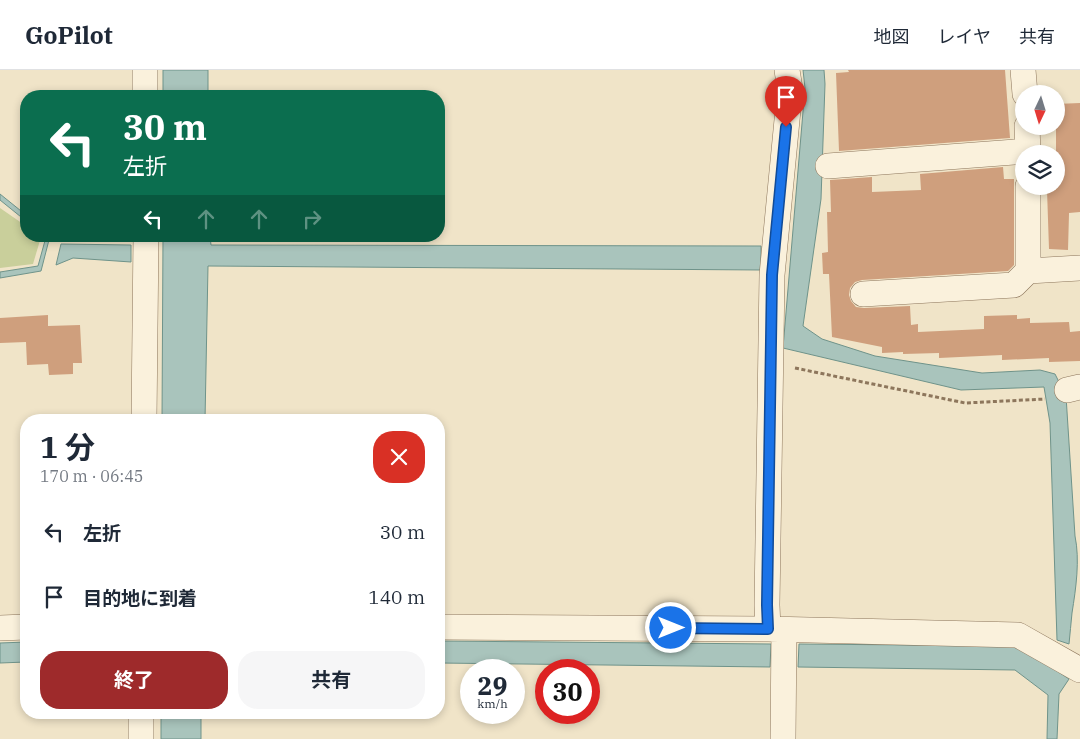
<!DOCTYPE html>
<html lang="ja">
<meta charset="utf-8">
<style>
:root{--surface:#fff;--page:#f6f6f7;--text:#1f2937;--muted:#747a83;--line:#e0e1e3;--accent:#9e2a2b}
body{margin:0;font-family:"IBM Plex Serif","Noto Sans JP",serif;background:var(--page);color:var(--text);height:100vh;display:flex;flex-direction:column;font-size:19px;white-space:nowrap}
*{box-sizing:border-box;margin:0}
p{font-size:16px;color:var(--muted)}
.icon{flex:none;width:28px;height:28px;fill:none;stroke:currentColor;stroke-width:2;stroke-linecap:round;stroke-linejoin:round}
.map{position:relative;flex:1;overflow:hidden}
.panel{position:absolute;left:20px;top:344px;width:425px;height:305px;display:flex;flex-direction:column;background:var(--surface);border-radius:20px;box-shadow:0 2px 8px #0003}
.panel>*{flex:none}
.guide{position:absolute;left:20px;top:20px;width:425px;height:152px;border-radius:20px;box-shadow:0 2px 8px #0003;background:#0b6e4f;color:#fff;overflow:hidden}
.needle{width:32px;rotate:184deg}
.tools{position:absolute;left:1015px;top:15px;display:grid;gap:10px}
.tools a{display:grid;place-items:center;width:50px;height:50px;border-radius:50%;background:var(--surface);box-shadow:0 2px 8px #0003;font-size:25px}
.speed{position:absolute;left:460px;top:589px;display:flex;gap:10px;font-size:25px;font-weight:700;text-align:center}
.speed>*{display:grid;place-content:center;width:65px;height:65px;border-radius:50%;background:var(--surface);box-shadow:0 2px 8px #0003;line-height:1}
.speed small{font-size:12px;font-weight:400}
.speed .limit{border:8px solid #d22;background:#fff;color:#111}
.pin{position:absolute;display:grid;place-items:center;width:42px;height:42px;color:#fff;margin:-51px -21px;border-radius:50% 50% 50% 0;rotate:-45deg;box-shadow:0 0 5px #0007}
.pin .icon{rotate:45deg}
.me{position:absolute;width:55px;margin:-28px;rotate:90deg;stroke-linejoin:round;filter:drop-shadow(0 0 4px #0008)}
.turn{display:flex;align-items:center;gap:18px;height:105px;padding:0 20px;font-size:22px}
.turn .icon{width:65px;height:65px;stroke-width:2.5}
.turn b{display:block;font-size:35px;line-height:42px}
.lanes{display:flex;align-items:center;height:48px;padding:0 20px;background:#0003;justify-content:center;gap:25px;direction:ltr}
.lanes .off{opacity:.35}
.round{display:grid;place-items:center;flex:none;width:52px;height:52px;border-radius:20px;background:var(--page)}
.headline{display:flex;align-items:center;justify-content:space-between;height:85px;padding:0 20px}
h1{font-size:30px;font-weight:700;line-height:38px}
.cta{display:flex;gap:10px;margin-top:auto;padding:10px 20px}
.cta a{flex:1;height:58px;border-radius:20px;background:var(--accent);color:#fff;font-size:20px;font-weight:700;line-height:58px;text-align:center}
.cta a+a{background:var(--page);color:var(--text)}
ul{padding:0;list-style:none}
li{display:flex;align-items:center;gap:15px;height:65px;padding:0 20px}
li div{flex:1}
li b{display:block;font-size:19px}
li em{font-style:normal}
header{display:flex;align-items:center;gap:30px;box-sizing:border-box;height:70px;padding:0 25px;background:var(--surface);border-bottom:1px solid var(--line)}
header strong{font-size:24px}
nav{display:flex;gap:28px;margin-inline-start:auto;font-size:18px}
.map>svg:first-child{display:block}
.green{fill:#c9cf9b}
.water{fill:#a9c4bc;stroke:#6f938a}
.building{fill:#cf9f7d}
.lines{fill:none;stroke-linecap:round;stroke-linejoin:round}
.street-casing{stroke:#8d765c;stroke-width:26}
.path{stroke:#8d765c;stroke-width:3;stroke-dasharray:4 2.5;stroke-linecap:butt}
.street{stroke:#faf1dc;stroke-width:25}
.route-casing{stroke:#114b97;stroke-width:12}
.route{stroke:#1a73e8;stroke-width:9}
</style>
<header>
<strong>GoPilot</strong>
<nav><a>地図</a><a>レイヤ</a><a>共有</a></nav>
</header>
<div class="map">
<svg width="1080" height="669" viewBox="0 0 1080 669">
<rect width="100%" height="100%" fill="#f0e4c8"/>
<path class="green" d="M0,138L26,156V166L41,167L33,194L0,198Z"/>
<path class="water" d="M163,0H208V26H163Z
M803,0H824L825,14L821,129L803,256L822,269L875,286L982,303L1040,300L1055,304L1066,326L1075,466C1080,490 1076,518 1072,543C1071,553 1070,564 1069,574L1057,570L1050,353L1044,317L961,320L783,278L805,18Z
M0,124L26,145V151L0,130Z
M45,166H50L41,201L0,208V202L38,196L46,167Z
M163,166H210L211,175L761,176V200L208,196L205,350H162Z
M61,174L131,175V192L73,188L56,195Z
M439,571L771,574L770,597L439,593Z
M26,572V592L0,593V573Z
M799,574L1020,576L1069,609L1059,624L1057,669H1047L1048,625L1015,600L798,597Z
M161,643H201V669H161Z"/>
<path class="building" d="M848,0H1005L1010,68L839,81L836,3L849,2Z
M1080,33V142L1069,143V144L1068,180L1049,179L1047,120H1056V34Z
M1003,97L1004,109H1014V195L1008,201L862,210L855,212L850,218L849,225L851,231L856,237L864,238L910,236L911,255L918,254V262L984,259V246L1017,245V249L1030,248V253L1069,252L1070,262L1080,261V291L1049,292V288L1002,290V285L939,288V283L903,284V282L882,283V277L832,267L829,204H823L822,183L828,182L827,142H831L830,110L872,107V122L921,120L920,104Z
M48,245V256L80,255L82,293H73V304L49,305L48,294L27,295L26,272L0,273V248Z"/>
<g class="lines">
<defs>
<path id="street" d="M145,0V26
M1023,0L1025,24
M1027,56L1028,84
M828,96L1028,81
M1028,116V201
M863,224L1014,215L1028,201L1080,198
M1067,320L1080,317
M144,350L146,166
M439,557L768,559L1018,565L1080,600
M0,558L26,557
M768,559L767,535L772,205L790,19L787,0
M141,669V642
M783,669L784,560"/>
</defs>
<use href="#street" class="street-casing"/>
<path class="path" d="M795,298L965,333L1045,329"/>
<use href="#street" class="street"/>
</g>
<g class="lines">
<defs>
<path id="route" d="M671,558L768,559L767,535L772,205L786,57"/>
</defs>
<use href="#route" class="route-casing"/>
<use href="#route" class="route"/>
</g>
</svg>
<div class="tools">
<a><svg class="needle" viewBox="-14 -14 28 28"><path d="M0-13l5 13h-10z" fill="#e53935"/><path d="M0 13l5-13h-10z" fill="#747a83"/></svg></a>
<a><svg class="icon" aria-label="layers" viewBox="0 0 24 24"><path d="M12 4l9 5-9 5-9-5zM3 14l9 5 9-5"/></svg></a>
</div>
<div class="speed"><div>29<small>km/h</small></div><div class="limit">30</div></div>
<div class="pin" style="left:786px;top:57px;background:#d93025"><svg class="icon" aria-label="arrive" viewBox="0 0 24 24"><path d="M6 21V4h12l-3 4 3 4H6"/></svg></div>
<svg class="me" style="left:671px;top:558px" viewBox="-20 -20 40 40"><circle r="17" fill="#1a73e8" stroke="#fff" stroke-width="3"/><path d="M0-11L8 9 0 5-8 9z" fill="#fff"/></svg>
<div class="guide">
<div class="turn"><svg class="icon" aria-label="left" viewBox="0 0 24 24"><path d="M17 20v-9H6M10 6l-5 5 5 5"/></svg><div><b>30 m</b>左折</div></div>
<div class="lanes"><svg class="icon" aria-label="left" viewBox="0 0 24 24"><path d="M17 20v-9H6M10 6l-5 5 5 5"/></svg><svg class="icon off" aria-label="ahead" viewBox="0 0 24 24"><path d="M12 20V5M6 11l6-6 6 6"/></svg><svg class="icon off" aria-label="ahead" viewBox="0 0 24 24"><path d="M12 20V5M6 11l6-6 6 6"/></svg><svg class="icon off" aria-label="right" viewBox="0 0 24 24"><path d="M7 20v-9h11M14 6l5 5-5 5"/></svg></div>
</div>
<section class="panel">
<div class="headline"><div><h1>1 分</h1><p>170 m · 06:45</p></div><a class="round" style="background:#d93025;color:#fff"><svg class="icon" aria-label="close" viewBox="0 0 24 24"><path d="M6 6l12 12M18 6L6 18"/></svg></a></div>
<ul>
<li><svg class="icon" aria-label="left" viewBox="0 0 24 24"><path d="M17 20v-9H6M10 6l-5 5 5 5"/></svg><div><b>左折</b></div><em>30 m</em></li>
<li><svg class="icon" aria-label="arrive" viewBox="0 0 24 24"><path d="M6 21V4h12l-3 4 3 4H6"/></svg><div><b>目的地に到着</b></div><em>140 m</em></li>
</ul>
<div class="cta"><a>終了</a><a>共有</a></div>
</section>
</div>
